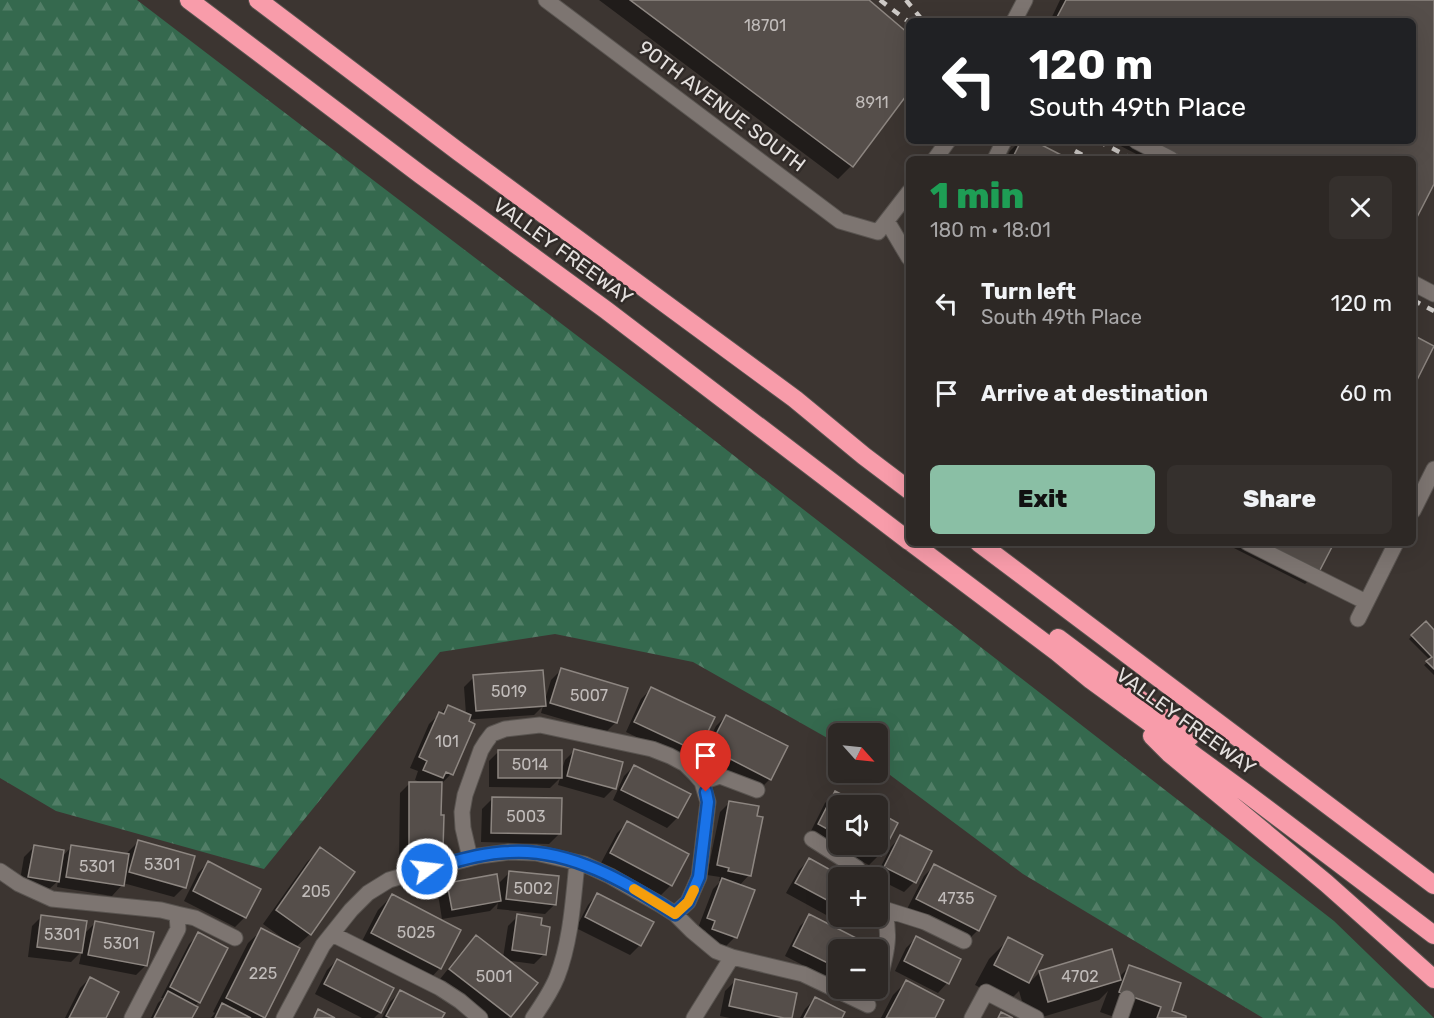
<!DOCTYPE html>
<meta charset="utf-8">
<style>
:root{--surface:#2d2825;--page:#35302d;--text:#f1f3f6;--muted:#a7a6a7;--line:#484442;--accent:#8abfa5}
body{margin:0;font-family:Rubik,sans-serif;background:var(--page);color:var(--text);height:100vh;display:flex;flex-direction:column;font-size:22px;white-space:nowrap}
*{box-sizing:border-box;margin:0}
p{font-size:20px;color:var(--muted)}
.icon{flex:none;width:33px;height:33px;fill:none;stroke:currentColor;stroke-width:2;stroke-linecap:round;stroke-linejoin:round}
.map{position:relative;flex:1;overflow:hidden}
.drawer{position:absolute;left:906px;top:156px;width:510px;height:390px;display:flex;flex-direction:column;background:var(--surface);border-radius:9px;box-shadow:0 6px 24px #0002,0 0 0 2px var(--line)}
.drawer>*{flex:none}
.banner{position:absolute;left:906px;top:18px;width:510px;height:126px;border-radius:9px;box-shadow:0 6px 24px #0002,0 0 0 2px var(--line);background:#202124;color:#fff;overflow:hidden}
.needle{width:39px;rotate:117deg}
.fabs{position:absolute;left:828px;top:723px;display:grid;gap:12px}
.fabs a{display:grid;place-items:center;width:60px;height:60px;border-radius:9px;background:var(--surface);box-shadow:0 6px 24px #0002,0 0 0 2px var(--line);font-size:30px}
.pin{position:absolute;display:grid;place-items:center;width:51px;height:51px;color:#fff;margin:-62px -26px;border-radius:50% 50% 50% 0;rotate:-45deg;box-shadow:0 0 6px #0007}
.pin .icon{rotate:45deg}
.me{position:absolute;width:66px;margin:-33px;rotate:75deg;stroke-linejoin:round;filter:drop-shadow(0 0 4px #0008)}
.turn{display:flex;align-items:center;gap:21px;height:126px;padding:0 24px;font-size:27px}
.turn .icon{width:78px;height:78px;stroke-width:2.5}
.turn b{display:block;font-size:42px;line-height:51px}
.round{display:grid;place-items:center;flex:none;width:63px;height:63px;border-radius:9px;background:var(--page)}
.overview{display:flex;align-items:center;justify-content:space-between;height:102px;padding:0 24px}
h1{font-size:36px;font-weight:800;line-height:45px;color:#1e9e55}
.primary-button{display:flex;gap:12px;margin-top:auto;padding:12px 24px}
.primary-button a{flex:1;height:69px;border-radius:9px;background:var(--accent);color:#111;font-size:24px;font-weight:800;line-height:69px;text-align:center}
.primary-button a+a{background:var(--page);color:var(--text)}
ul{padding:0;list-style:none}
li{display:flex;align-items:center;gap:18px;height:90px;padding:0 24px}
li div{flex:1}
li b{display:block;font-size:22px}
li em{font-style:normal}
.map>svg:first-child{display:block}
.forest{fill:url(#forest-firs)}
.shadow{fill:#0007}
.building{fill:#554e4a;stroke:#8d8681;stroke-width:1.5}
.lines{fill:none;stroke-linecap:round;stroke-linejoin:round}
.minor-casing{stroke:#595450;stroke-width:17}
.highway-casing{stroke:#595450;stroke-width:20}
.minor{stroke:#7d7571;stroke-width:15}
.highway{stroke:#f89caa;stroke-width:18}
.rail{stroke:#cdc9c6;stroke-width:4.5;stroke-dasharray:8 8;stroke-linecap:butt}
.route-casing{stroke:#114b97;stroke-width:15}
.route{stroke:#1a73e8;stroke-width:10}
.slow{stroke:#f59e0b;stroke-width:10}
.labels{text-anchor:middle;stroke-width:5;stroke-linejoin:round;paint-order:stroke}
.number-label{font-size:16px;fill:#c1bcba}
.street-label{font-size:20px;fill:#e5e1df;stroke:#312b28}
</style>
<div class="map">
<svg width="1434" height="1018" viewBox="0 0 1434 1018">
<defs>
<pattern id="forest-firs" width="22" height="20" patternUnits="userSpaceOnUse" patternTransform="scale(1.5)"><rect width="22" height="20" fill="#35694e"/><path d="M5 1l3.5 6h-7zM16 11l3.5 6h-7z" fill="#527e67"/></pattern>
</defs>
<rect width="100%" height="100%" fill="#3c3531"/>
<path class="forest" d="M0,0H137L710,437L1334,921L1434,1018H1263L1023,874L878,766V734H838V744L693,662L555,634L440,652L264,869L56,811L0,778Z"/>
<path class="shadow" d="M599,0H867L909,36V89L851,166L838,179Z
M1060,0H1434V181L1413,222V159H1146L1111,141H1413V21H1050Z
M1020,141H1031L1066,159H1006L1010,151Z
M1224,543H1332L1318,571L1305,584Z
M1425,623L1434,632V675L1424,665L1430,660L1409,639Z
M561,670L616,722L606,732L541,713L543,706L534,715L464,720L451,774L440,785L442,850L432,860L399,859L400,793L410,783H422L415,780L418,771L410,768L429,724L448,706L466,714L464,687L474,677L544,703L551,680Z
M651,689L697,751L687,761L626,732L641,699Z
M726,716L770,779L760,789L700,758L716,726Z
M575,750L614,788L604,798L558,785L560,778L550,788L489,787V761L499,751L561,773L565,760Z
M634,766L689,794L677,818L667,828L613,800L624,776Z
M835,793L838,806V844H878V814L896,823L879,855L869,865L809,835L825,803Z
M492,799L559,834L549,844L481,842L482,809Z
M730,802L749,875L739,886L735,937L725,947L703,939L706,931L698,928L713,889L721,881H719L720,877L707,875L720,812Z
M627,823L671,885L661,895L601,863L617,833Z
M900,837L930,851L914,882L904,892L878,879V878H875L891,847Z
M138,842L184,887L174,897L123,883L122,885L112,896L57,887L58,881L47,891L19,886L24,857L34,847L62,857L71,847L127,855L128,852Z
M320,849L310,934L296,947L263,1017L262,1018H211L215,1013L213,1012L248,943L262,930L283,941L284,939L263,924L307,862Z
M809,860L838,878V906L828,916L786,893L799,870Z
M208,863L245,917L235,927L184,901L198,873Z
M934,866L978,930L968,940L907,909L924,876Z
M510,872L555,904L545,914L497,909L498,903L490,911L442,919L438,894L448,884L499,891L500,882Z
M597,895L640,945L630,955L576,928L588,905Z
M392,896L440,968L427,982L359,947L378,910Z
M42,916L83,935L95,923L146,965L136,975L79,964L82,951L71,962L28,957L32,926Z
M518,916L539,926L544,954L534,964L505,960L536,983L508,1018H481L437,983L463,950L476,937L503,958L508,926Z
M810,916L838,950V983L785,956L800,926Z
M199,934V1002L194,1007L190,1018H151L158,1003L163,998H161L189,944Z
M916,938L947,983L938,993L895,971L906,948Z
M1009,939L1041,956L1028,984L1040,972L1119,977L1130,966L1170,1011L1184,1018H1117L1100,1012L1108,991L1099,1000L1039,1018H1027L1019,991L1008,1002L975,985L989,959Z
M337,960L380,1012L374,1018H362L315,994L327,970Z
M90,978L104,1018H65L80,988Z
M735,981L790,1018H730L720,1016L725,991Z
M906,982L933,1018H881L893,995Z
M400,992L441,1018H382L390,1002Z
M815,999L840,1018H800L805,1009Z"/>
<path class="building" d="M630,0H869L909,34V92L853,167Z
M1066,0H1434V184L1413,225V159H1186L1150,141H1413V21H1055Z
M1021,141H1034L1069,159H1012Z
M1413,335L1434,346L1413,388Z
M1263,543H1334L1319,572Z
M1426,621L1434,630V669L1426,661L1432,657L1411,635Z
M561,668L628,688L617,723L550,703Z
M543,670L546,706L476,711L473,675Z
M651,687L715,717L698,752L634,722Z
M448,705L471,715L469,721L475,724L453,775L446,772L443,778L423,770L427,761L419,757L439,712L444,714Z
M726,715L788,746L771,780L709,748Z
M574,749L623,762L616,789L567,776Z
M498,750H562V778H498Z
M634,765L691,794L678,818L621,790Z
M409,782H442L441,815H444L443,850H409Z
M835,791L864,806H838V835L818,824Z
M492,797L562,798L561,834L491,833Z
M729,801L759,806L757,816L763,817L751,876L728,871L729,868L717,865Z
M878,812L898,823L881,856L857,844H878Z
M627,821L689,854L672,886L610,853Z
M900,835L932,851L916,883L884,867Z
M138,840L195,856L186,888L129,872Z
M34,845L64,850L59,882L28,877Z
M71,845L129,854L124,886L66,877Z
M320,847L355,872L311,935L276,910Z
M809,858L845,878H838V906L795,883Z
M208,861L261,889L246,918L193,891Z
M934,864L996,896L979,931L916,899Z
M509,871L559,876L556,905L506,899Z
M497,874L501,901L452,910L447,883Z
M722,878L755,890L737,938L712,929L715,921L707,918Z
M597,893L654,922L641,946L585,917Z
M392,894L461,930L441,969L371,933Z
M517,914L542,918L541,925L550,927L546,955L512,950Z
M809,914L872,946L870,950H838V968L793,946Z
M41,915L87,921L82,953L37,947Z
M95,921L154,932L147,966L88,955Z
M261,928L300,948L265,1018L226,998Z
M198,932L228,948L200,1003L170,987Z
M476,935L538,983L511,1017L449,969Z
M916,936L961,959L949,984L904,961Z
M1008,937L1043,955L1029,983L994,965Z
M1112,949L1121,980L1048,1002L1039,971Z
M337,959L394,988L381,1013L324,984Z
M1129,965L1181,983L1172,1011L1186,1016V1018H1157L1161,1007L1119,992Z
M90,977L119,992L106,1018H69Z
M735,979L797,993L792,1018H784L729,1006Z
M906,980L944,1000L935,1018H886Z
M400,990L445,1013L442,1018H390L386,1016Z
M168,991L198,1007L192,1018H154Z
M815,997L845,1012L842,1018H804Z
M222,1003L251,1018H215Z
M318,1009L335,1018H314Z
M1001,1012L1013,1018H998Z"/>
<g class="lines">
<defs>
<path id="minor" d="M546,0L840,221L878,232L909,192
M1014,21L1025,0
M1136,141L1171,159
M935,159L948,141
M995,159L1004,141
M887,221L909,258
M1413,283L1434,294
M1413,511L1434,469
M1248,543L1366,602
M1358,619L1396,543
M702,782L720,776L757,790
M812,839L857,868L864,878
M470,858L463,828L462,812L465,795L481,750L486,742L492,734L505,729L540,725L652,749L670,756L685,764L695,774L702,782L708,802L699,877L688,902L675,914
M0,871L19,884L52,899L161,910L177,914L178,929L132,1018
M878,897C894,927 887,953 878,984
M884,909L925,922L964,941
M177,914L195,918L235,938
M332,934L440,988L460,1001L480,1018
M284,1018L323,945L351,910L368,893L389,880L406,875L479,856L509,852L536,853L584,864L610,876L661,905L675,914L692,931L716,951L732,957L803,974L868,1005
M533,1018C542,1005 551,992 557,977C571,941 573,901 577,863
M694,1018L732,957
M972,1018L986,992L1036,1018
M1120,1018L1127,998"/>
<path id="highway" d="M189,0L421,175L606,310L909,541
M258,0L459,152L795,399L864,456L909,490
M912,543L1057,652L1091,680L1246,793L1434,935
M979,543L1434,885
M1058,638L1190,737
M1152,736L1169,753L1326,883L1434,979"/>
</defs>
<use href="#minor" class="minor-casing"/>
<use href="#highway" class="highway-casing"/>
<use href="#minor" class="minor"/>
<use href="#highway" class="highway"/>
<path class="rail" d="M880,0L909,22
M906,0L923,21
M1098,141L1133,159
M1075,151L1090,159
M1413,300L1434,311"/>
</g>
<g class="lines">
<defs>
<path id="route" d="M427,869C454,862 481,853 509,852C569,848 627,882 675,914L688,902L699,877L708,802L706,792"/>
</defs>
<use href="#route" class="route-casing"/>
<use href="#route" class="route"/>
<path class="slow" d="M634,889L675,914L688,902L694,890"/>
</g>
<g class="labels">
<g class="number-label">
<text x="765" y="31">18701</text>
<text x="872" y="108">8911</text>
<text x="509" y="697">5019</text>
<text x="589" y="701">5007</text>
<text x="447" y="747">101</text>
<text x="530" y="770">5014</text>
<text x="526" y="822">5003</text>
<text x="162" y="870">5301</text>
<text x="97" y="872">5301</text>
<text x="533" y="894">5002</text>
<text x="316" y="897">205</text>
<text x="956" y="904">4735</text>
<text x="416" y="938">5025</text>
<text x="62" y="940">5301</text>
<text x="121" y="949">5301</text>
<text x="263" y="979">225</text>
<text x="494" y="982">5001</text>
<text x="1080" y="982">4702</text>
</g>
<g class="street-label">
<text transform="translate(722 106) rotate(37)" y="7">90TH AVENUE SOUTH</text>
<text transform="translate(563 251) rotate(36)" y="7">VALLEY FREEWAY</text>
<text transform="translate(1186 721) rotate(36)" y="7">VALLEY FREEWAY</text>
</g>
</g>
</svg>
<div class="fabs">
<a><svg class="needle" viewBox="-14 -14 28 28"><path d="M0-13l5 13h-10z" fill="#e53935"/><path d="M0 13l5-13h-10z" fill="#a7a6a7"/></svg></a>
<a><svg class="icon" aria-label="sound" viewBox="0 0 24 24"><path d="M4 9h4l5-4v14l-5-4H4zM17 9q2 3 0 6"/></svg></a>
<a>+</a>
<a>−</a>
</div>
<div class="pin" style="left:706px;top:792px;background:#d93025"><svg class="icon" aria-label="arrive" viewBox="0 0 24 24"><path d="M6 21V4h12l-3 4 3 4H6"/></svg></div>
<svg class="me" style="left:427px;top:869px" viewBox="-20 -20 40 40"><circle r="17" fill="#1a73e8" stroke="#fff" stroke-width="3"/><path d="M0-11L8 9 0 5-8 9z" fill="#fff"/></svg>
<div class="banner">
<div class="turn"><svg class="icon" aria-label="left" viewBox="0 0 24 24"><path d="M17 20v-9H6M10 6l-5 5 5 5"/></svg><div><b>120 m</b>South 49th Place</div></div>
</div>
<section class="drawer">
<div class="overview"><div><h1>1 min</h1><p>180 m · 18:01</p></div><a class="round"><svg class="icon" aria-label="close" viewBox="0 0 24 24"><path d="M6 6l12 12M18 6L6 18"/></svg></a></div>
<ul>
<li><svg class="icon" aria-label="left" viewBox="0 0 24 24"><path d="M17 20v-9H6M10 6l-5 5 5 5"/></svg><div><b>Turn left</b><p>South 49th Place</p></div><em>120 m</em></li>
<li><svg class="icon" aria-label="arrive" viewBox="0 0 24 24"><path d="M6 21V4h12l-3 4 3 4H6"/></svg><div><b>Arrive at destination</b></div><em>60 m</em></li>
</ul>
<div class="primary-button"><a>Exit</a><a>Share</a></div>
</section>
</div>
